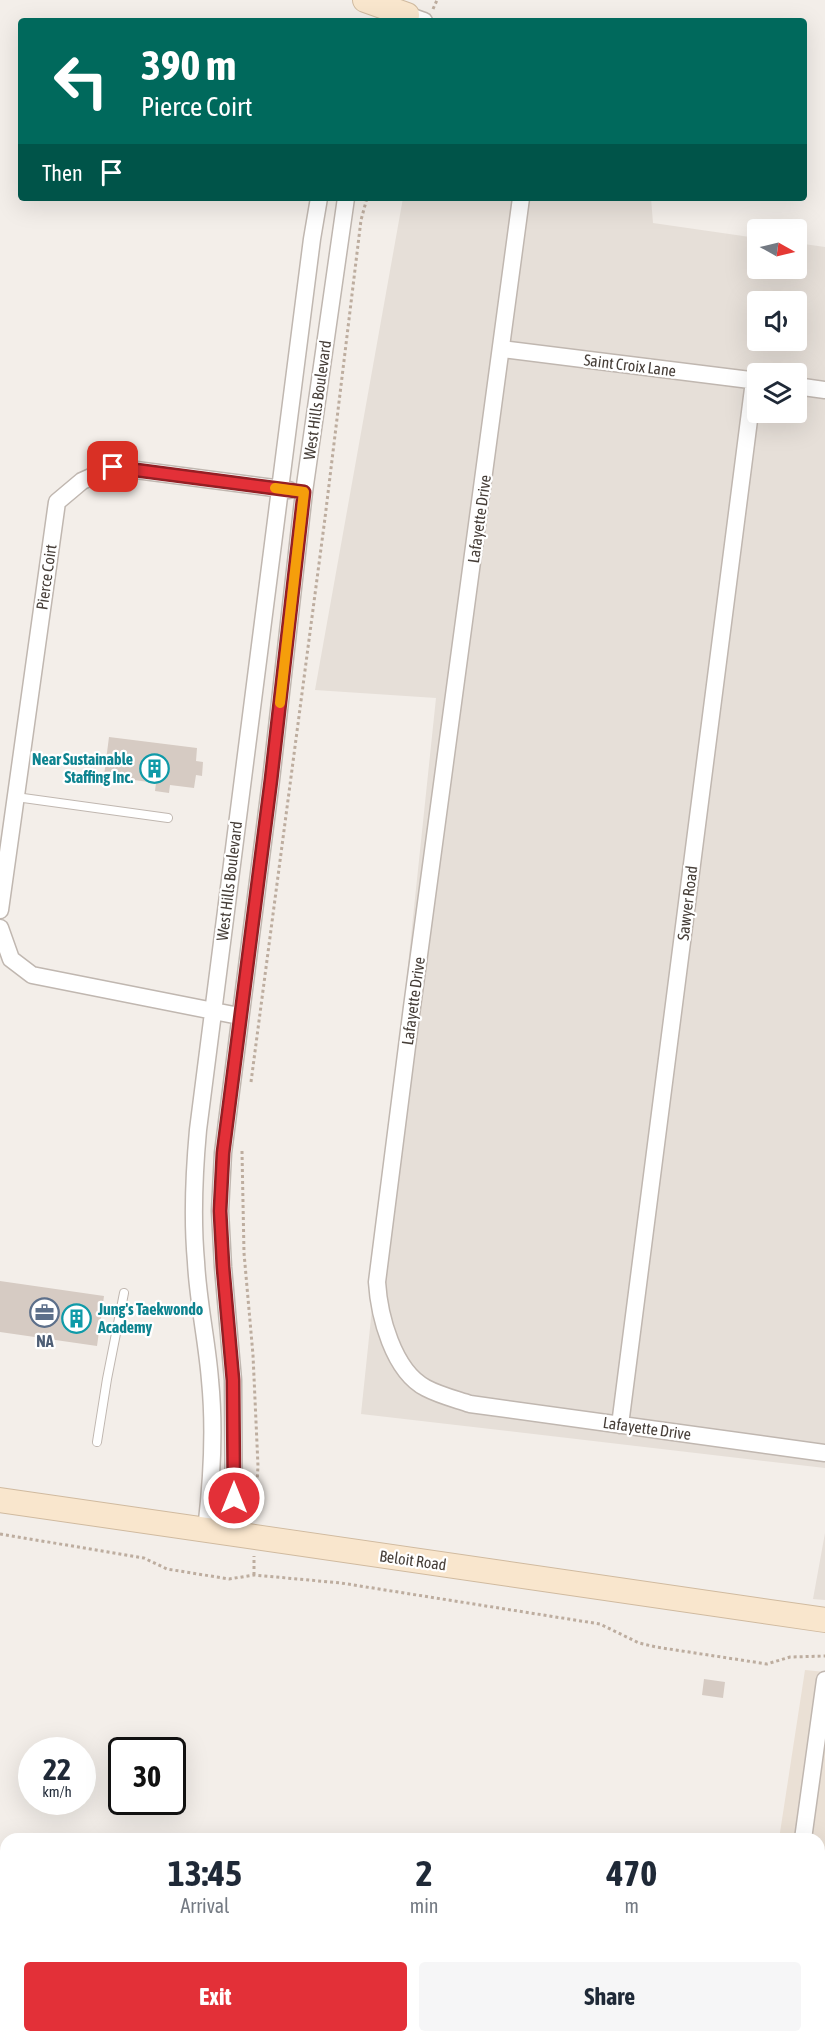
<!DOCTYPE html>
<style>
:root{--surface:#fff;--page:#f6f6f7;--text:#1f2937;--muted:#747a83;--accent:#e33038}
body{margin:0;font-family:"Asap Condensed",sans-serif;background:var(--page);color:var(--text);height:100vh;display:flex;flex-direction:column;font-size:22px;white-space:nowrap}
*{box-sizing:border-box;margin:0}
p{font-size:20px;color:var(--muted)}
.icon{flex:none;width:33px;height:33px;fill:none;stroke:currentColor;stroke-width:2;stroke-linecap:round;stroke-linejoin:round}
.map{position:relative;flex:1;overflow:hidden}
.details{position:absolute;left:0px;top:1833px;width:825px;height:210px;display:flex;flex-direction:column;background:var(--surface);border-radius:18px 18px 0 0;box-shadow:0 6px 24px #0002}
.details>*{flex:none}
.top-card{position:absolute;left:18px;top:18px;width:789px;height:183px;border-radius:6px;box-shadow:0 6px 24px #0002;background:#00695c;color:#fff;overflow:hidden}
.needle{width:39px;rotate:98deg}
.fabs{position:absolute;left:747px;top:219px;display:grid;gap:12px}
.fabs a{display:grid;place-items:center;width:60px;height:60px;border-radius:6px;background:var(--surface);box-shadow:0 6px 24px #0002;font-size:30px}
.speed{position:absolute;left:18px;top:1737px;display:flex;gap:12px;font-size:30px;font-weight:700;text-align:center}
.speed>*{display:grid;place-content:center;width:78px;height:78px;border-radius:50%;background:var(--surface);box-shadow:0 6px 24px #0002;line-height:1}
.speed small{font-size:15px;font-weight:400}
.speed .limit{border:3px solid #111;border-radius:9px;background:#fff;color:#111}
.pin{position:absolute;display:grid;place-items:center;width:51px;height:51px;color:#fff;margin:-26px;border-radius:12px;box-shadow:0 3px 9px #0006}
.me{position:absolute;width:66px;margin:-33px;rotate:0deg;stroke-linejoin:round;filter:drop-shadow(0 0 4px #0008)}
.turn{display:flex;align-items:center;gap:21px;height:126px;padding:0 24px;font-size:27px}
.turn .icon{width:78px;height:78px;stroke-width:2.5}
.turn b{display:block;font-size:42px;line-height:51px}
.then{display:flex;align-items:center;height:57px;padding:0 24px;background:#0003;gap:12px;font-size:22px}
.eta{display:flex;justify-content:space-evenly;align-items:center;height:102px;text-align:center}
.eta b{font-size:36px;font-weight:700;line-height:42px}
.action{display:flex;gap:12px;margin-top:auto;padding:12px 24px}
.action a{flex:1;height:69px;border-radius:6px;background:var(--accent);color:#fff;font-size:24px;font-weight:700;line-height:69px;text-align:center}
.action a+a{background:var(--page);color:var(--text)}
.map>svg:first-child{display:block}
.residential{fill:#e6dfd8;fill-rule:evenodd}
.education{fill:#eae0d5}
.building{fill:#d6cbc3}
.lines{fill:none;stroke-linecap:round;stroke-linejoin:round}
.lane-casing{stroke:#c0b7b0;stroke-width:10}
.street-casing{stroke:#c0b7b0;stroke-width:19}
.secondary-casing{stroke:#d0ba9f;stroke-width:26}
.path{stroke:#bdad9f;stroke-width:3;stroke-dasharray:3 3;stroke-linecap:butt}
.lane{stroke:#fff;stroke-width:8}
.street{stroke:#fff;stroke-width:16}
.secondary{stroke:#f9e6cd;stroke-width:24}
.route-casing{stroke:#941f24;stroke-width:15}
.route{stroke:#e33038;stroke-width:10}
.slow{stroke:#f59e0b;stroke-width:10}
.labels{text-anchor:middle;stroke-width:4.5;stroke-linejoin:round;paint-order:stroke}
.street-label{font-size:16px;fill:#463e38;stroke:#fff}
.culture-label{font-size:16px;font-weight:bold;fill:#0d838f;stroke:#fff;text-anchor:end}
.service-label{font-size:16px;font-weight:bold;fill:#4e5e75;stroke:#fff}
</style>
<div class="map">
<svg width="825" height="2043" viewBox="0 0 825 2043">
<rect width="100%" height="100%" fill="#f3eee9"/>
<path class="residential" d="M403,198H651L653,223L757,238L758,268H796L797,243L825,247V1468L361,1414L436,698L315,690ZM758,302H796V340H758ZM758,374H796V412H758Z
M825,1533V1600L813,1599Z"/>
<path class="education" d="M805,1670L825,1672V2043H748L749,2037H819V1839H779Z"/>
<path class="building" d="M109,737L197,748L196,761L203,762L202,776L196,775L194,788L170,785L169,793L155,791L156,783L104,776Z
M0,1281L104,1296L97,1346L0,1332Z
M704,1679L725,1682L723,1698L702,1695Z"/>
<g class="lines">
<defs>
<path id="lane" d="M16,797L168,818
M97,1442L107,1379L124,1293"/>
<path id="street" d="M405,21L407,15L424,21
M521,198L412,1007L377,1282C379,1315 393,1371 426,1388C439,1395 455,1399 470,1404L825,1453
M502,349L758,381
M796,386L825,390
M0,910L57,502L82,481L113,467L289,490
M0,928L11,959L32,975L239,1016
M620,1425L754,381
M206,1530C212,1480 215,1430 210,1380C207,1341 198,1302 196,1262C192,1218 194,1174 198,1130L312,239L319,198
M234,1534L233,1380L223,1267L220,1211L223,1153L271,780L304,492L346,198
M803,1839L825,1680
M819,1908L825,1915
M776,2043V2037"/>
<path id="secondary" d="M365,0L407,15
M0,1500L825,1620"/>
</defs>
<use href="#lane" class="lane-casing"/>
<use href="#street" class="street-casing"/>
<use href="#secondary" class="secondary-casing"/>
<path class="path" d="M433,9L437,0
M251,1082L325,518L361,220L367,198
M242,1151L244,1253L253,1355L258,1466L255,1516
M0,1534L144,1558L167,1569L229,1579L254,1575L341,1583L600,1624L639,1643L656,1647L767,1664L790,1657L825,1656
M254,1575V1556
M819,1865L825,1880"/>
<use href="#lane" class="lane"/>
<use href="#street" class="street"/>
<use href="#secondary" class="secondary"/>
</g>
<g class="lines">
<defs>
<path id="route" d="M113,467L304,492L271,780L223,1153L220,1211L223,1267L233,1380L234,1498"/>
</defs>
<use href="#route" class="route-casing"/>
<use href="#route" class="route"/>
<path class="slow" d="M275,488L304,492L280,703"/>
</g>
<defs>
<symbol id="building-ring" viewBox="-11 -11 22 22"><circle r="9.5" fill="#fff" stroke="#0f9aa8" stroke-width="1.5"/><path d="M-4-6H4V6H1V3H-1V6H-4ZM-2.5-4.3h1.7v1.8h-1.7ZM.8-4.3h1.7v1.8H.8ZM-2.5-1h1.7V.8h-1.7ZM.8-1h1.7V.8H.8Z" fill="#0f9aa8"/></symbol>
<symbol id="office-ring" viewBox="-11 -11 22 22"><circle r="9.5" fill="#fff" stroke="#5c6f8a" stroke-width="1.5"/><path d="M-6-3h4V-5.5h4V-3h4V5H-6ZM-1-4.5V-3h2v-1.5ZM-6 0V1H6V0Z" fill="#5c6f8a"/></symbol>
</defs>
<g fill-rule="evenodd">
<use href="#building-ring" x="138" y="752" width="33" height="33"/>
<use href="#office-ring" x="28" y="1296" width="33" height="33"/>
<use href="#building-ring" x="60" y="1302" width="33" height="33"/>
</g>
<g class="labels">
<g class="street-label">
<text transform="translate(630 365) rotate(7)" y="6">Saint Croix Lane</text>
<text transform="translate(317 400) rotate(-82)" y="6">West Hills Boulevard</text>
<text transform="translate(479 519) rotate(-82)" y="6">Lafayette Drive</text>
<text transform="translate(46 577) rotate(-82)" y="6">Pierce Coirt</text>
<text transform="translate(229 881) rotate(-83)" y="6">West Hills Boulevard</text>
<text transform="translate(687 903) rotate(-83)" y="6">Sawyer Road</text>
<text transform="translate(413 1001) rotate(-82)" y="6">Lafayette Drive</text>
<text transform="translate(647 1428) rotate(8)" y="6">Lafayette Drive</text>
<text transform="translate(413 1560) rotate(8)" y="6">Beloit Road</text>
</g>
<g class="culture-label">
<text x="133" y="765">Near Sustainable<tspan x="133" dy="18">Staffing Inc.</tspan></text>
<text x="98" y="1315" text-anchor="start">Jung's Taekwondo<tspan x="98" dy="18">Academy</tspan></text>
</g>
<g class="service-label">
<text x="45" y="1347">NA</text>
</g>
</g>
</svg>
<div class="fabs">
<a><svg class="needle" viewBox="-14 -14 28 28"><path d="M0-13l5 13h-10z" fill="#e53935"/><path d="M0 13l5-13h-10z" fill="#747a83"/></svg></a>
<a><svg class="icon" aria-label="sound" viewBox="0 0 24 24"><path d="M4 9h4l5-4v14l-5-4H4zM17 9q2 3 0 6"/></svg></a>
<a><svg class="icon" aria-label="layers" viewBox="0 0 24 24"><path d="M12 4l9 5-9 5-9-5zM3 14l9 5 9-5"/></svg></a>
</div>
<div class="speed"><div>22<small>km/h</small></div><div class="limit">30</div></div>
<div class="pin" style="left:113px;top:467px;background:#d93025"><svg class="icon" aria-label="arrive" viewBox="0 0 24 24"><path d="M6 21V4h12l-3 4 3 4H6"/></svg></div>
<svg class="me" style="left:234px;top:1498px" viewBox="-20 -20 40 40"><circle r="17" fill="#e33038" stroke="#fff" stroke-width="3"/><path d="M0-11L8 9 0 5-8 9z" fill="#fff"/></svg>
<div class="top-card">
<div class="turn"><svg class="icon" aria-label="left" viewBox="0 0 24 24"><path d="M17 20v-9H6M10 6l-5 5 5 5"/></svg><div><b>390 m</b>Pierce Coirt</div></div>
<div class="then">Then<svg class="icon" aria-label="arrive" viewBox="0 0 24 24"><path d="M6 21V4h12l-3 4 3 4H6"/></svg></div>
</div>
<section class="details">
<div class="eta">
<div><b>13:45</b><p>Arrival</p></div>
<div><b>2</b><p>min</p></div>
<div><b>470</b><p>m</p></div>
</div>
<div class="action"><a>Exit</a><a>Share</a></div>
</section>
</div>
